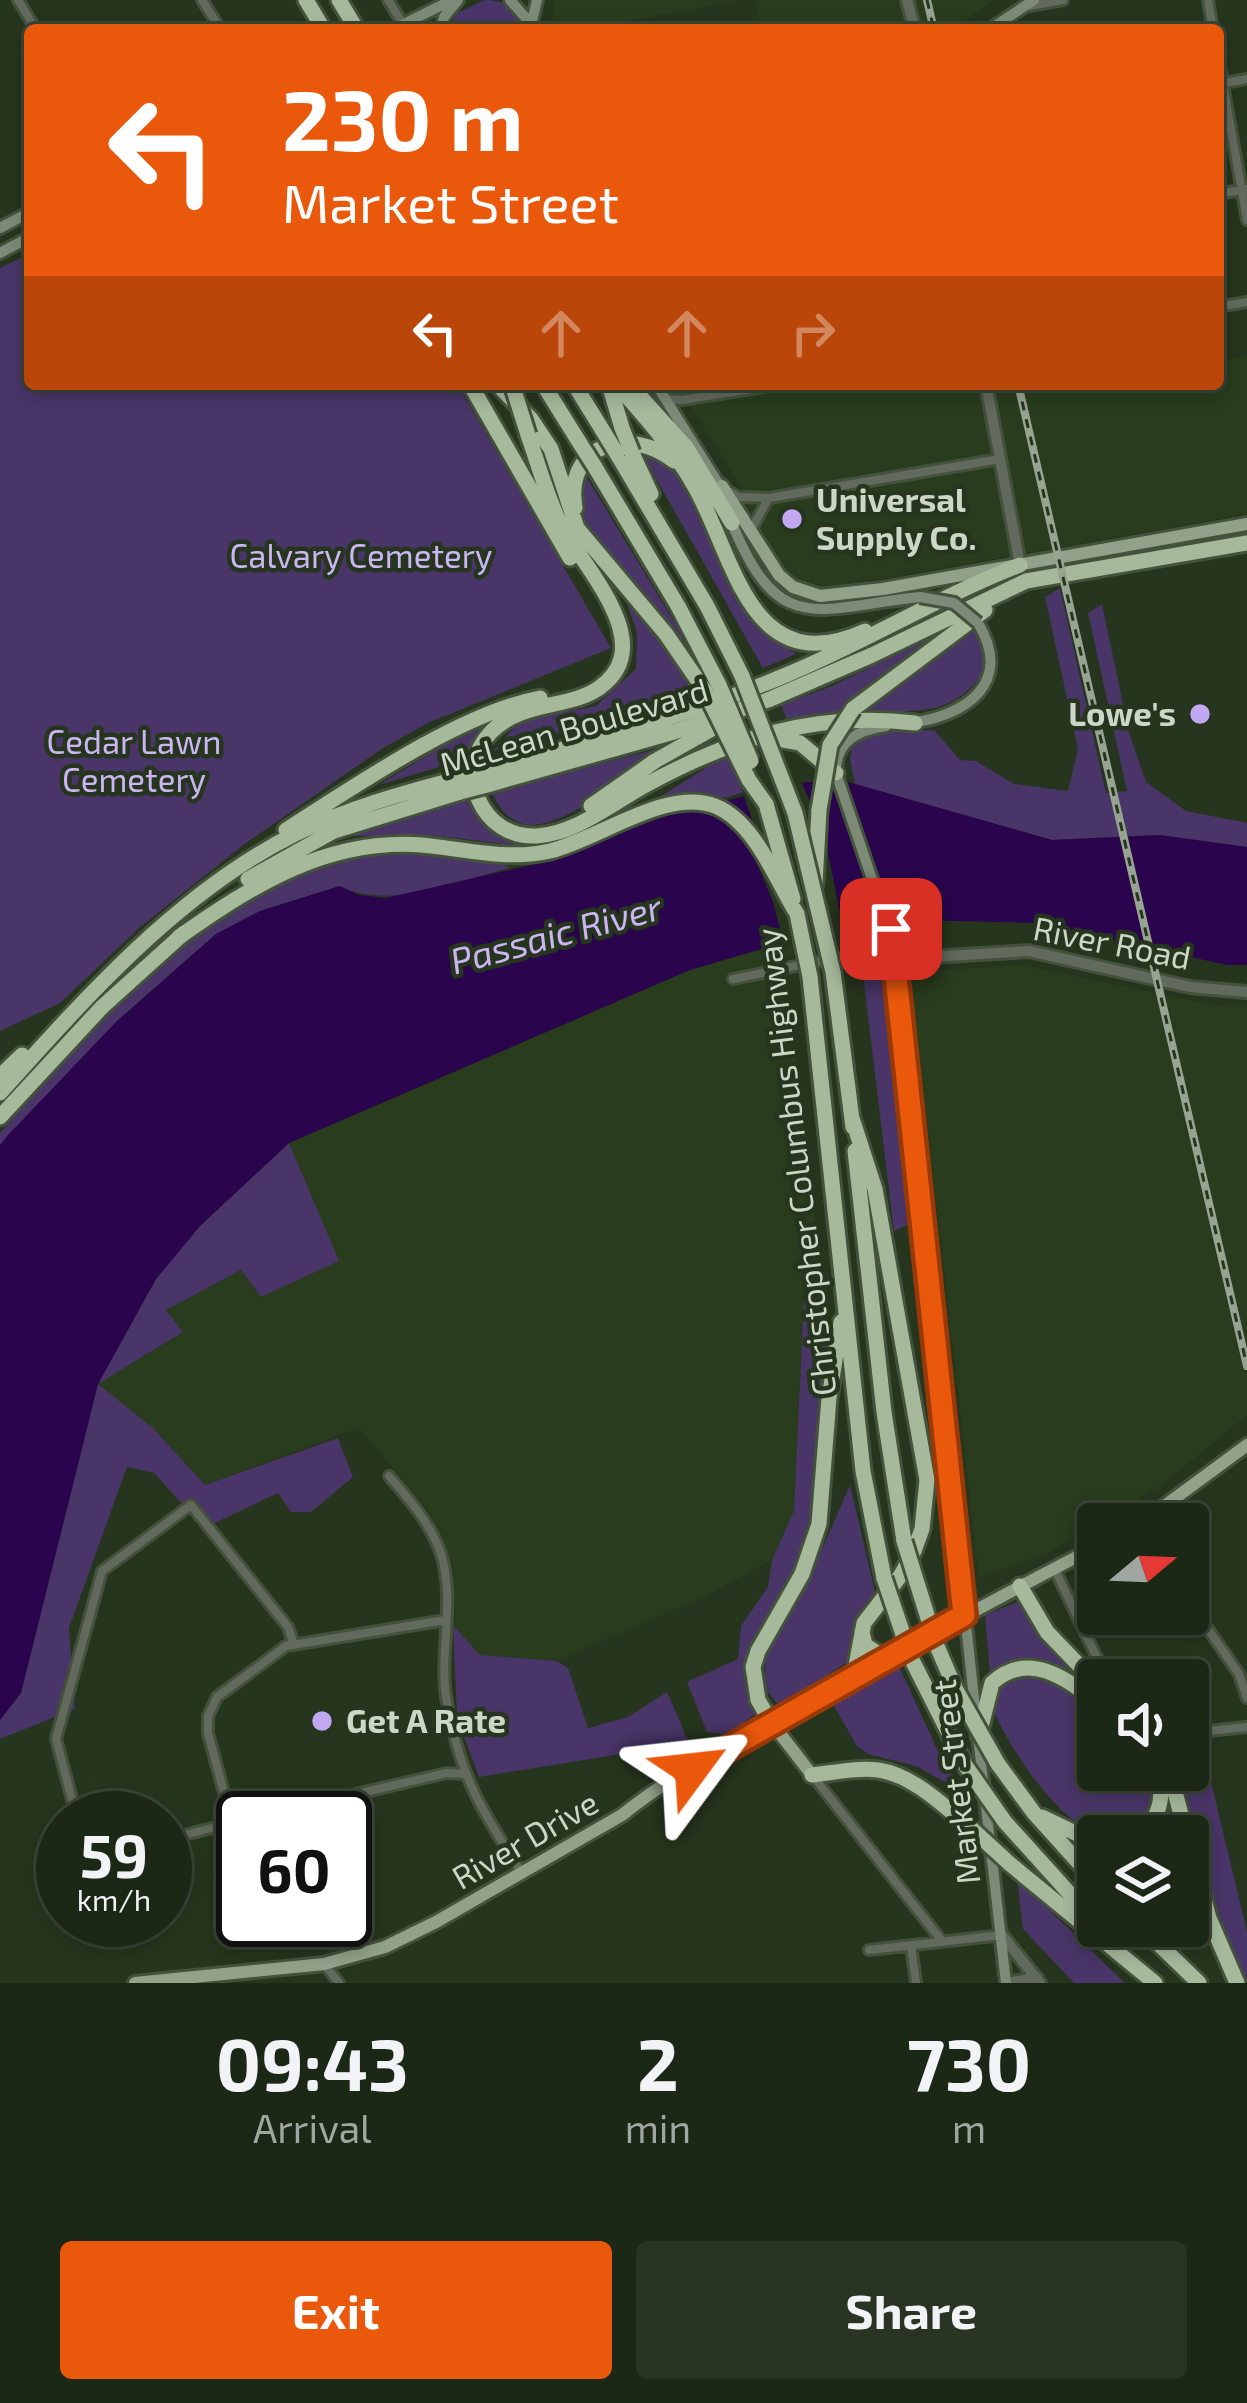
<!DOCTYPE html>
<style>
:root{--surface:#1c2816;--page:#293423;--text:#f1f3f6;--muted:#a0a6a1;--line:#3a4435;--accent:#ea580c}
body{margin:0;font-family:"Exo 2",sans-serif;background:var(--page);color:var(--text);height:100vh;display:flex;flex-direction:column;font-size:45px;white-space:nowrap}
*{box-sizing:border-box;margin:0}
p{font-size:39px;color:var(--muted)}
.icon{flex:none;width:66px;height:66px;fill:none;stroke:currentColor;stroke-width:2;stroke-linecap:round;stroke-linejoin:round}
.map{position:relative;height:1983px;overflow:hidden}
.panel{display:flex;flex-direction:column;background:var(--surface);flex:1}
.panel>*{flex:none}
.hud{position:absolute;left:24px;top:24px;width:1200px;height:366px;border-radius:12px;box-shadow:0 6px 18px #0003,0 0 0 3px var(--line);background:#ea580c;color:#fff;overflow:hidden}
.needle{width:78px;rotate:71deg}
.tools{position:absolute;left:1077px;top:1503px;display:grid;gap:24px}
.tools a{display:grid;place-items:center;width:132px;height:132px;border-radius:12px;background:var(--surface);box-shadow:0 6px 18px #0003,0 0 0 3px var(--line);font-size:60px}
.speed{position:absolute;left:36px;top:1791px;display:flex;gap:24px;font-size:60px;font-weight:700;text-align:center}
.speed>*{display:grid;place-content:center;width:156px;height:156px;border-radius:50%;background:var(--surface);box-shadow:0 6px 18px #0003,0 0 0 3px var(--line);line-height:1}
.speed small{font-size:30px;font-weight:400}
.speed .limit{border:6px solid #111;border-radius:18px;background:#fff;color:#111}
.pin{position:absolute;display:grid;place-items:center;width:102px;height:102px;color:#fff;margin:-51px;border-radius:24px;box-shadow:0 6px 18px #0006}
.me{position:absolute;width:132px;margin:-66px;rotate:60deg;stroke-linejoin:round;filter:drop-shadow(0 0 9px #0008)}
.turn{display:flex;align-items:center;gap:42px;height:252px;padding:0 60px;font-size:54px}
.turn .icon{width:156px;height:156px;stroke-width:2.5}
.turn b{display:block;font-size:84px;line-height:102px}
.lanes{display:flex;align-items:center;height:114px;padding:0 60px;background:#0003;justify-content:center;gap:60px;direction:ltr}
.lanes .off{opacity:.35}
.eta{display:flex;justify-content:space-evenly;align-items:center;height:204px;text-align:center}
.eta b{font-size:72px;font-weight:700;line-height:84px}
.action{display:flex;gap:24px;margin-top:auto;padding:24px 60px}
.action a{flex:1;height:138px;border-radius:12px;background:var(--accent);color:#fff;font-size:48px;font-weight:700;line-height:138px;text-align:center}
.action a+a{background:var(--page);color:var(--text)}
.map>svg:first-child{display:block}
.built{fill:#293c1d}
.green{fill:#493567}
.water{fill:#2a054e}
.pier{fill:#26351d}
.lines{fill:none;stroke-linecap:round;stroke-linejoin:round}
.minor-casing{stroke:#44523c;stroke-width:14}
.tertiary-casing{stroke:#44523c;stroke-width:16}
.secondary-casing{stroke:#44523c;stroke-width:16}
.primary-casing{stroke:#44523c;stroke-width:18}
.motorway-casing{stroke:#44523c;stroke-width:21}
.minor{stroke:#626a5d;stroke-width:8}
.tertiary{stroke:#626a5d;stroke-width:10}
.secondary{stroke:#7d8a77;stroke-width:10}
.primary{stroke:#92a28a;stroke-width:12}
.motorway{stroke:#a6b99b;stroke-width:15}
.rail-casing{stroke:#98a492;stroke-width:8}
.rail{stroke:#26351d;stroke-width:3;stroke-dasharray:9;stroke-linecap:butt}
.secondary-bridge-casing{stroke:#44523c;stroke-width:16;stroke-linecap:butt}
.motorway-bridge-casing{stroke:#44523c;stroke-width:21;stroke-linecap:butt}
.secondary-bridge{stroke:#7d8a77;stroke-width:10}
.motorway-bridge{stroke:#a6b99b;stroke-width:15}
.route-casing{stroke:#983908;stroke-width:30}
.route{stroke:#ea580c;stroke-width:21}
.poi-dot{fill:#c2a7f2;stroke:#26351d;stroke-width:4.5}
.labels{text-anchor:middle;stroke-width:9;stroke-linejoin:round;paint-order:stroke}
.poi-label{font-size:33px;font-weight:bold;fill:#cdd7c8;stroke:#26351d;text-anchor:start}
.park-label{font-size:33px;fill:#cbb5f4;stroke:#26351d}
.street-label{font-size:33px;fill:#cdd7c8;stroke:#26351d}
.water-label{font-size:36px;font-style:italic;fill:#cbb5f3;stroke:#26351d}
</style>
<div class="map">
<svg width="1247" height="1983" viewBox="0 0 1247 1983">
<rect width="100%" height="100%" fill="#26351d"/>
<path class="built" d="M554,0H740L618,23L619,30H552Z
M755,0H995L950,30H761Z
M1247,356V514L812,591L763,552L743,518L747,513V497L687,400L699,384H1218V361Z
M802,937L786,960L822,1283L804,1297L794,1512L772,1560L706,1596L556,1661L480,1656L453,1625V1568L430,1513L359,1428L205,1485L153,1428L98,1384L182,1333L165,1310L242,1270L261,1296L338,1261L289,1143L690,970Z
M1021,965L1224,1007H1247V1415L1161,1486L1046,1554L979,1578L910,972Z"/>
<path class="green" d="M485,0C505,0 519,8 521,30H448L457,13Z
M30,253V384H457L611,648L428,723L383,748L246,843L139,928L60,1003L0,1031V268Z
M640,450L664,458L685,483L748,615L760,630L796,654L763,668Z
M583,471L687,643L683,645L592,537L578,503Z
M1060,588L1106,793L1127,791L1088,613L1102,604L1129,733L1146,782L1186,811L1247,823V847L1159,835L1052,840L855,784L850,759L852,743L875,732L934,730L960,760L976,761L1014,784L1068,791L1078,749L1045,597Z
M624,595L671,648L700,693L493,751L520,721L596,706L636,669L637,632Z
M972,622L982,640L984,672C951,719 914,710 861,712Z
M934,636L839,714L787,720L781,705L832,686Z
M485,720L469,758L379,785Z
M669,746C638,768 560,834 523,824C506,819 499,806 491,792Z
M729,753L747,791L726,798L703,792L657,799Z
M471,796L489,827L532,847L431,835L349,836Z
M385,848L494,860L510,868C456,881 392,911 339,886L260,911L216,934L116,1022L0,1145V1133L90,1032L210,920L326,859Z
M862,966L891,971L907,1225L894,1231Z
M289,1143L339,1261L261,1297L241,1270L166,1310L183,1332L98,1384L153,1428L205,1485L338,1438L353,1477L311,1512H291L278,1493L204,1528L154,1473L127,1467L69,1628L75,1709L0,1739V1720L21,1693L98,1384L156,1279L200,1226Z
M822,1283L829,1308L820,1498L812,1536L749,1675L755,1714L728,1735L707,1732L687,1682L738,1659L741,1626L768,1587L772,1560L794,1511L804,1297Z
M850,1485L875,1592L862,1616L852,1659L779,1706L764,1687L766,1656L816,1563Z
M1020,1601L1080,1676C1049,1662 1018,1648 990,1674L985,1615Z
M453,1625L480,1655L556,1661L568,1668L588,1728L628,1717L667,1692L689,1743L479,1777L457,1717Z
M898,1664L937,1749L964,1793L916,1766L868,1754L857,1746L830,1699Z
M1018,1675L1044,1677L1098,1711V1770H1150C1171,1822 1123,1857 1078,1824C1041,1796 1008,1745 990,1703L998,1686Z
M1188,1740H1201L1247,1932V1979L1219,1926L1178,1770H1188Z
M1017,1879L1125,1983H1074L1023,1929Z"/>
<path class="water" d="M807,782H848L1052,840L1159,835L1247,847V965H1227L1037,923L871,919L850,930L802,937L690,970L289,1143L200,1226L156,1279L98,1384L21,1693L0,1720V1145L8,1135L116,1022L216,934L260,911L340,886L359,895L386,898L557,859L672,813Z"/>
<path class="pier" d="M814,776H826L828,853L845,937L785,948L773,902L749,844L735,826L702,809L709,798L755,829L742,790L799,777L810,801Z"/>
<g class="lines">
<defs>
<path id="minor" d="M18,0L36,30
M202,0L221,30
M388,0L403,24
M1208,0L1213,30
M1029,6L1063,0
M894,30L914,26
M1218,56L1247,220
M1219,84L1247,79
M1218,194L1247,189
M1218,307L1247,302
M668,399L682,400L764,387
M730,492L739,497L769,498L1000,459
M750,532L768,499
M733,979C772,972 859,948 895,959
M389,1476C409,1499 431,1524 441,1554C456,1601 438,1654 447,1703C460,1776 482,1812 522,1873
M1055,1570L1098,1660L1112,1680
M1188,1600L1239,1674L1247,1698
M1188,1733L1247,1727
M813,1776L941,1940
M77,1818L56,1739L102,1571L191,1505L288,1627L294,1645
M252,1818L447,1773L464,1774
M232,1823L208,1733V1716L217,1697L286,1646L446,1620
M165,1840L243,1820
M911,1946L916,1983
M869,1950L1002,1935
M325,1965L339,1983"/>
<path id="tertiary" d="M907,0L915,30
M986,384L1020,565
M895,959L1029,951L1190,987L1247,992
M1002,1935L1040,1983
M1007,1983L1037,1978"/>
<path id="secondary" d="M510,0L531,24
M531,26L537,0
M392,30L452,0
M441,30L444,17L458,0
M989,30L1034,0
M0,228L30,212
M0,253L30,237
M656,384L723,491
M731,521C779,639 815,608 920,597
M910,723C966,716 1014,683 978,623
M886,726C857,730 835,742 836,773L892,938L976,1717
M978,1736L1006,1983"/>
<path id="primary" d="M722,486L779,575L793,587L820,596L883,589L1247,524
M1140,1524L1247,1445
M771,1722L812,1775
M135,1983L324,1964L385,1947L436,1922L622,1815C674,1773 737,1741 796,1708C896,1653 996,1598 1098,1546"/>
<path id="motorway" d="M306,0L324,30
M339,0L357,30
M470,384L570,558
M497,384L531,419L551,449L577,528L666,634L705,691
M543,384L581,445
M574,384L603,431
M609,384L622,428
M616,384C645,417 674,449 695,487C735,558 750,683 865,631
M629,384L686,447L732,523
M528,435C538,463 546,494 559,521C581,566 662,644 599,688C569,709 523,700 491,732C453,771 481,839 537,836C576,833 610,805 644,786C729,739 816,711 915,723
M632,453L651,494
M617,454L707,606L742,676
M595,467L678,606L719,685
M575,508C564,443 630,426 674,461
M853,709L985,610
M767,737L800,743L836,773
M486,771C587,742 689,716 786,675C866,642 940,596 1020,565
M487,785L674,732L768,700L872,655L1026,581L1247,543
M766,804L793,899
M591,806L655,761L717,726
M286,830C355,786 461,713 540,698
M248,879L334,831L460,792
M815,884L819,810
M179,937C253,885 327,838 422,845C465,849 508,861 550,851C599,839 667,787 715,806C755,822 776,880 797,914
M833,972L853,1127
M810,977L863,1471L884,1578
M0,1076L22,1055
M0,1093C85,998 179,892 295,834C348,808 403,793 460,778
M0,1117L102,1007L184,933
M852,1118L875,1189L927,1480L922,1529L914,1551L901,1575L864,1623L854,1676
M855,1151L884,1412L904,1541
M1020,1586L1047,1632L1098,1685
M862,1632L865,1645L886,1659
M936,1644L956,1690
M911,1658L965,1765
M771,1722L758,1700L753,1667L758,1651L802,1574L819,1524L829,1398L841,1322
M979,1735L992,1683C1028,1650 1066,1678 1098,1703
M998,1764L1034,1813L1098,1884
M1169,1770L1209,1918L1237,1983
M812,1775C833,1773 857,1767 878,1770C914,1775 946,1808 973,1830
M1042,1817L1098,1844
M1005,1822L1098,1925
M1140,1836C1160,1817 1166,1796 1156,1770
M1010,1864L1155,1983
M1140,1926L1199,1983"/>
</defs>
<use href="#minor" class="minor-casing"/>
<use href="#tertiary" class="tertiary-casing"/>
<use href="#secondary" class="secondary-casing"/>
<use href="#primary" class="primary-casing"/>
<use href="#motorway" class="motorway-casing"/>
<use href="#minor" class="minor"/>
<use href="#tertiary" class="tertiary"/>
<use href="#secondary" class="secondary"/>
<use href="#primary" class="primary"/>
<use href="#motorway" class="motorway"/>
<defs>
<path id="rail" d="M927,0L934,30
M1018,384L1247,1366"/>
</defs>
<use href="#rail" class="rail-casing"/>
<use href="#rail" class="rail"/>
<defs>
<path id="secondary-bridge" d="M920,597L954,603L978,623"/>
<path id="motorway-bridge" d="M512,384L528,435
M622,428L632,453
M603,431L617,454
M581,445L595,467
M742,676L795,813L833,972
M719,685L751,761
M705,691L749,780L766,804
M460,778L486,771
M460,792L487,785
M819,810L830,745L853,709
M797,914L810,977
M904,1541L936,1644
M884,1578L911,1658
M956,1690L998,1764
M965,1765L1005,1822
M973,1830L1010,1864"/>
</defs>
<use href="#secondary-bridge" class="secondary-bridge-casing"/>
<use href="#motorway-bridge" class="motorway-bridge-casing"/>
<use href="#secondary-bridge" class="secondary-bridge"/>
<use href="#motorway-bridge" class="motorway-bridge"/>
</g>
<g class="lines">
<defs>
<path id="route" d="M692,1769L964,1615L891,929"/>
</defs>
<use href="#route" class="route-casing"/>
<use href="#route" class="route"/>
</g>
<g class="poi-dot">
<circle cx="792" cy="519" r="12"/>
<circle cx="1200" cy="714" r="12"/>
<circle cx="322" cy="1721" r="12"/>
</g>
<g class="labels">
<g class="poi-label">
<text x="816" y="512">Universal<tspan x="816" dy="38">Supply Co.</tspan></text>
<text x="1176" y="726" text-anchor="end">Lowe's</text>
<text x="346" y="1733">Get A Rate</text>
</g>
<g class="park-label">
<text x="361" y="568">Calvary Cemetery</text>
<text x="134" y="754">Cedar Lawn<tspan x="134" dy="38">Cemetery</tspan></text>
</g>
<g class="street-label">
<text transform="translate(574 727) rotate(-16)" y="12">McLean Boulevard</text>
<text transform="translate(1112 943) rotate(11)" y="12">River Road</text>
<text transform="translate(796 1162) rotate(-97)" y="12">Christopher Columbus Highway</text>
<text transform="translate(956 1782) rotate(-97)" y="12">Market Street</text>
<text transform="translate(525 1840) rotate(-30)" y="12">River Drive</text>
</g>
<g class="water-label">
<text transform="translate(556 934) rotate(-15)" y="13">Passaic River</text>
</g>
</g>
</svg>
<div class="tools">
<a><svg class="needle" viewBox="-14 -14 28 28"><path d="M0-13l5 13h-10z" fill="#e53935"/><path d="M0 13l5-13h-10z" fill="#a0a6a1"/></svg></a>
<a><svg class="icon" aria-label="sound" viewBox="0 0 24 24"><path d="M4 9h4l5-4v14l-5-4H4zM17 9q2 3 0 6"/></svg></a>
<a><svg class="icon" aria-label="layers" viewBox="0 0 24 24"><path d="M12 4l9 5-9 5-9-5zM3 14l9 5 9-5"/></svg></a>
</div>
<div class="speed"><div>59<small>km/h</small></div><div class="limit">60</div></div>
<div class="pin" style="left:891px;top:929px;background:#d93025"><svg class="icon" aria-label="arrive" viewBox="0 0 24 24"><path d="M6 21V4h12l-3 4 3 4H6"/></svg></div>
<svg class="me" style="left:692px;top:1769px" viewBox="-20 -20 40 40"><path d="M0-17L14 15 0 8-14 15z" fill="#ea580c" stroke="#fff" stroke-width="4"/></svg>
<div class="hud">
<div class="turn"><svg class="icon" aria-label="left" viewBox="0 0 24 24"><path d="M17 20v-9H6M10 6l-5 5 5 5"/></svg><div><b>230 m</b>Market Street</div></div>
<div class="lanes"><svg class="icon" aria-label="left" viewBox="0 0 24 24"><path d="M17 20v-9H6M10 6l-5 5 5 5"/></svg><svg class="icon off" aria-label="ahead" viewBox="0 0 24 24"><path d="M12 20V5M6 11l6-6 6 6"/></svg><svg class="icon off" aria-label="ahead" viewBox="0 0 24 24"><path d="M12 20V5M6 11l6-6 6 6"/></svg><svg class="icon off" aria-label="right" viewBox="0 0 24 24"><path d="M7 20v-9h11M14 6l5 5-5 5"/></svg></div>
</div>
</div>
<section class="panel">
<div class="eta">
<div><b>09:43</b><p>Arrival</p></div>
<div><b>2</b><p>min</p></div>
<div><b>730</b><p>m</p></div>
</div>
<div class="action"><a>Exit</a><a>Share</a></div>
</section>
